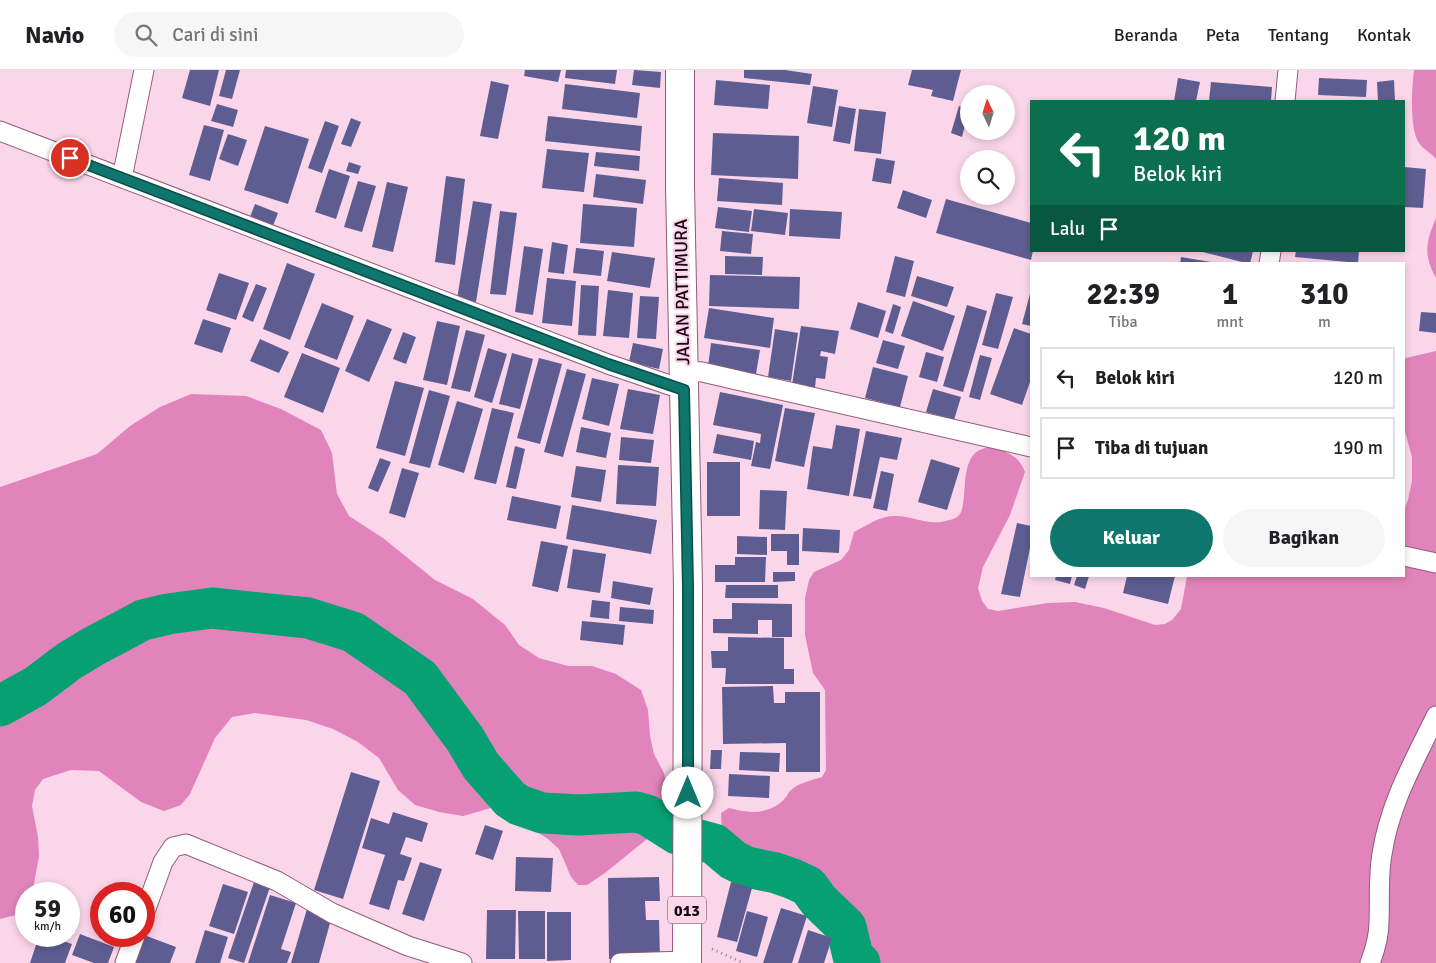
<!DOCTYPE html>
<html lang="id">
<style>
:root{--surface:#fff;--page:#f6f6f6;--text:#202124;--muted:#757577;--line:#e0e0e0;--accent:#0f766e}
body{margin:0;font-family:Signika,sans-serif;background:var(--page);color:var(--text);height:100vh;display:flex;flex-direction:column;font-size:19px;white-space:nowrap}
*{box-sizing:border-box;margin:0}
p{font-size:16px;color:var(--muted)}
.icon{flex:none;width:28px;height:28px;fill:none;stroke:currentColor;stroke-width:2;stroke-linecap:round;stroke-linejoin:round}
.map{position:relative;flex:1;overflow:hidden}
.panel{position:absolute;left:1030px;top:192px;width:375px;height:315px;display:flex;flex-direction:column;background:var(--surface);border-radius:0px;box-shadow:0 2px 8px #0003}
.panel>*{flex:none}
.banner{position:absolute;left:1030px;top:30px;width:375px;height:152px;border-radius:0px;box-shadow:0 2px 8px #0003;background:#0b6e4f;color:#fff;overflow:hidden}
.needle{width:32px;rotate:356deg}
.controls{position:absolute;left:960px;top:15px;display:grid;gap:10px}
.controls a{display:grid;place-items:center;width:55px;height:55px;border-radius:50%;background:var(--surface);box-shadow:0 2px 8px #0003;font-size:25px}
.speed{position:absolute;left:15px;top:812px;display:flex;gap:10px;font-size:25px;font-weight:700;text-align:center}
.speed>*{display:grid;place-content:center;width:65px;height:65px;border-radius:50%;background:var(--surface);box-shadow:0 2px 8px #0003;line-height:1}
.speed small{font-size:12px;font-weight:400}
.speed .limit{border:8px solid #d22;background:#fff;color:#111}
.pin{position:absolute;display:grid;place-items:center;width:42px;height:42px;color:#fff;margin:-21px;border:2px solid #fff;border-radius:50%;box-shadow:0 1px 5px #0007}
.me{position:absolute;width:55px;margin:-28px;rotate:0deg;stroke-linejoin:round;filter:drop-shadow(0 0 4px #0008)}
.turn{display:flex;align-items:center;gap:18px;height:105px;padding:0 20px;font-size:22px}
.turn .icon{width:65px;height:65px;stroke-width:2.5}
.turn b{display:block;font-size:35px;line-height:42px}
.then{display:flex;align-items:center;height:48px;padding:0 20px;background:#0003;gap:10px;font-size:19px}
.eta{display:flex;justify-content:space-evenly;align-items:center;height:85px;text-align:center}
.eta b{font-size:30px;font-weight:700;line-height:35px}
.cta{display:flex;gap:10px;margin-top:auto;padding:10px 20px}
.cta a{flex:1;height:58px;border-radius:30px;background:var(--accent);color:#fff;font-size:20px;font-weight:700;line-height:58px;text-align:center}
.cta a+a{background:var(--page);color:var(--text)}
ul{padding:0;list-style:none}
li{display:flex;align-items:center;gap:15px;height:62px;margin:0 10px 8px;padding:0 10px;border:2px solid var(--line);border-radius:0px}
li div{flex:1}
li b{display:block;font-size:19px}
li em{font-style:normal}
header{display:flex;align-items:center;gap:30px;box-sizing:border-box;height:70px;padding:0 25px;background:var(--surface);border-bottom:1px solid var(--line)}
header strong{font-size:24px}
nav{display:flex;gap:28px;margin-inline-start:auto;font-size:18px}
.search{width:350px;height:45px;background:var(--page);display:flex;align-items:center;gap:12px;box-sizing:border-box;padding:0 18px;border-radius:28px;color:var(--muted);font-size:19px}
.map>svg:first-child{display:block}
.forest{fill:#e184bc}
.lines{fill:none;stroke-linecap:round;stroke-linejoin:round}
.river{stroke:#06a072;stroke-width:41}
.building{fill:#5e5d92}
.street-casing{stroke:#905a7a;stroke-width:21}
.primary-casing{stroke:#905a7a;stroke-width:30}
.path{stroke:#967989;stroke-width:3;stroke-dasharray:1 4;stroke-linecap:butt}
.street{stroke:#fff;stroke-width:19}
.primary{stroke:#fff;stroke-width:28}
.route-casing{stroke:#0a4d48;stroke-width:12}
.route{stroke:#0f766e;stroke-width:9}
.labels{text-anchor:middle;stroke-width:4.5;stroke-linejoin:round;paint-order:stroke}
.shield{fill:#fbd6ea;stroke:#5e4453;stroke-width:1}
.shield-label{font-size:16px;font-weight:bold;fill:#1a0612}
.street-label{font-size:18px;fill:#1a0612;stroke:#fbd6ea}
</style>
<header>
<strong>Navio</strong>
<div class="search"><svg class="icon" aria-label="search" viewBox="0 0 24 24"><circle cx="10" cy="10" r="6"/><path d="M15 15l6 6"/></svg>Cari di sini</div>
<nav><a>Beranda</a><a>Peta</a><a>Tentang</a><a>Kontak</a></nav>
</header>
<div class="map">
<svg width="1436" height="893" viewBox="0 0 1436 893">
<rect width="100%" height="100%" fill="#fbd6ea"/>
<path class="forest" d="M1414,0H1436V89C1431,83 1423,79 1419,73C1409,59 1412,17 1414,0Z
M1436,148V208C1423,184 1426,172 1436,148Z
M1436,281V893H841L849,871L846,857L819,831L808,816L793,809L776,803L747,797L733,790L723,781L721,743L729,738C749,744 771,745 786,727C787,726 788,723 790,721C798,713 812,710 822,707L826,700L825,620L813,603L805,565V528L809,510L814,502L841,490L849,480L854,462C866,456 880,446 893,446C912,445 927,456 946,451C949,450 955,449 957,447C971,438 956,388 982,379C991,376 1000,378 1008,383C1017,388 1021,392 1025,402L1010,445L983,497L978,518L982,531L988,539L998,541L1048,533L1075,532L1104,538L1155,555L1165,554L1172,550L1181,539L1187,506H1404V440L1408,430L1412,411V387L1404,358V290L1406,288Z
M191,324L246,326L281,339L321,360L332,383L337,424L349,446L383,468L435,510L473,529L505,555L519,575L539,588L568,596H592L616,604L641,620L648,640L650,666L654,684L664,703L670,732L663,756L605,803L587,815H578L571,807L559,779L548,769L503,740L491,738L463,746L439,742L415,735L398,720L379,688L358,672L333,659L306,650L255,643L232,647L215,668L190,724L181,735L164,741L141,732L99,701L71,700L43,709L35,720L32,736L38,767L39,786L33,819L31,824H26V832L20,844L0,849V417L97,384L130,356L160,337Z"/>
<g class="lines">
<path class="river" d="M0,636L36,616L69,591L94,576L143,550L168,544L212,538L308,548L353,562L420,608L465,669L481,696L510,729L519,735L542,743L579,745L636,742L647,745L677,764L714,774L733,790L747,797L776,803L793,809L808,816L819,831L846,857L853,886L860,893"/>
</g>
<path class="building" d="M190,0H219L210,36L182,28Z
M226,0H240L232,29L219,26Z
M525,0H561L558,12L524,6Z
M566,0H617L615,14L565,8Z
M634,0L661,2L660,18L632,15Z
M744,0H785L812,4L810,15L744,8Z
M912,0H961L953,31L931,26L933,20L908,15Z
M1178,8L1200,12L1196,31H1174Z
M1319,8L1367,10L1366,27L1318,25Z
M716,10L770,15L768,39L714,35Z
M1394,10L1395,31H1378L1377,12Z
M491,11L509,15L498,69L480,66Z
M1211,12L1272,17L1271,31H1209Z
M565,14L640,23L637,48L562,39Z
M813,16L838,20L832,57L807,53Z
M217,34L238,40L233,57L211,51Z
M839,36L856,39L850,74L833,71Z
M959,36L969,39L962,67L951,63Z
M859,39L886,42L881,84L854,81Z
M548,46L642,56L640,81L545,71Z
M351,48L361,52L351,77L341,74Z
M325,51L339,56L322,103L308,98Z
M204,55L224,60L210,111L189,105Z
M265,56L309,69L288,134L244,120Z
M713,63L799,66L798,109L711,105Z
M228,64L247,70L238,96L219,89Z
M547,79L589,83L584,122L542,118Z
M596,82L640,86L639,101L594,96Z
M876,88L895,91L891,114L872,111Z
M349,92L361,96L358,104L346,101Z
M1404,97L1426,99L1423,138L1404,137Z
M329,99L350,106L336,149L315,142Z
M596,104L646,110L643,134L593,127Z
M446,106L465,109L455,195L435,192Z
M719,108L783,113L782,135L717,131Z
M358,111L376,116L362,162L344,157Z
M387,112L408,117L393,182L372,177Z
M903,120L932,130L926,148L897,138Z
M946,129L1031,153V181H1033L1031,190L936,163Z
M473,131L492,134L476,232L457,229Z
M255,134L278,143L271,161L248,152Z
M583,134L637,138L634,177L580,173Z
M718,137L752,141L749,162L715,158Z
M754,139L788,143L785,165L751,161Z
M790,139L842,142L840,169L789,166Z
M500,141L517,143L506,225L490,224Z
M722,161L753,164L751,184L720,181Z
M552,172L568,175L564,204L548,202Z
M524,176L543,179L533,245L515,242Z
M576,178L604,181L601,206L573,203Z
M1199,181H1253L1250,194Z
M1296,181H1359L1358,193L1295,187Z
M612,182L655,188L650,218L607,211Z
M725,186L763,187L762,205L725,204Z
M895,186L914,191L905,227L886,222Z
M1181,187L1217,193V194H1180Z
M287,193L315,204L290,270L263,259Z
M219,203L249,213L236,250L206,240Z
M710,205L800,207L799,239L709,236Z
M917,206L954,217L947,237L911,226Z
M547,208L576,211L572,256L542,253Z
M256,214L267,218L253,252L242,247Z
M581,215L599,216L596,266L578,265Z
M608,220L633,223L629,268L603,266Z
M1031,220V256L1022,254Z
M996,223L1013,227L998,279L982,275Z
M640,226L659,227L656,269L637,268Z
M913,231L955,246L943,281L901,266Z
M858,232L886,241L878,268L850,259Z
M322,233L354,246L337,290L304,277Z
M893,234L901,237L893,264L885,261Z
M967,235L987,241L963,322L943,316Z
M709,238L774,248L770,278L704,268Z
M1421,242L1436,243V263L1419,261Z
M203,249L231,258L222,283L194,274Z
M367,249L392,259L369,312L345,301Z
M437,251L460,256L447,315L423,310Z
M801,256L839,261L835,284L821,281L820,286L828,287L825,309L816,308L815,318L792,315Z
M1014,258L1031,264V309L1022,335L990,324Z
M775,259L798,263L791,311L768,307Z
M466,260L485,265L470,322L451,318Z
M403,262L416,267L406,294L393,289Z
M260,269L289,282L279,303L250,291Z
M883,270L905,276L898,299L876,293Z
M633,273L663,279L659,299L629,292Z
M711,273L760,280L756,304L708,297Z
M488,278L507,284L492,333L474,327Z
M926,282L944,287L937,312L919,307Z
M302,283L340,298L323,343L284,327Z
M512,283L533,289L520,339L499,334Z
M980,285L992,288L980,330L969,327Z
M539,288L562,294L540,374L517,368Z
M873,297L908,306L900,337L865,328Z
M567,299L586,304L563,387L544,382Z
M592,308L619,314L609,356L582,349Z
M395,311L424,318L405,386L376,378Z
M628,319L660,325L653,364L620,359Z
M933,319L961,327L954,350L926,342Z
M429,320L450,326L430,398L409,393Z
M720,322L783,335L770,399L751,396L756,372L760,373L761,364L713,355Z
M457,331L483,339L464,403L438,395Z
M492,338L514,343L496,414L474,409Z
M785,338L815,343L804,397L775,391Z
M836,355L860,359L849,426L807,419L813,376L832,379Z
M581,357L611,363L606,388L576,382Z
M866,361L902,368L897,390L880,387L871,429L853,426Z
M717,364L754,371L751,390L713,383Z
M621,367L654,370L651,393L619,390Z
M515,376L525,379L516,419L506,417Z
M380,388L391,392L378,422L368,418Z
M931,389L960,398L947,440L918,432Z
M707,392H740V446H707Z
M618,395L659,397L656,436L616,434Z
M576,396L606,400L601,432L571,427Z
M402,398L419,403L405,448L389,443Z
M881,401L894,404L887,441L873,438Z
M760,420L787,421L785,460L759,459Z
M512,426L561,436L556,459L507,450Z
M572,435L657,450L651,484L566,469Z
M1017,453L1031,456V473L1020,527L1001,524Z
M803,458L840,460L839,483L802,481Z
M771,464H799V495H787V481H771Z
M737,466L767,467V485L737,484Z
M541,471L568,476L558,522L532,516Z
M573,479L606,484L600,523L567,518Z
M735,487H766L765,512H715V495H735Z
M773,502H795V511L773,512Z
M1056,506H1072L1070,514L1055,510Z
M1077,506H1089L1085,519L1074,515Z
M1127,506H1175L1168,534L1123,523Z
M613,511L653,518L650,535L611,528Z
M726,515H778V528H725Z
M592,530L610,532L609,549L590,547Z
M732,533L792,534V567H772V550H758V564L713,563V549H732Z
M620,537L654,540L653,554L619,551Z
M582,551L625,555L623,575L580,570Z
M728,567L784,568V599H794V614H725L726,598H712L711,581H728Z
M773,616L774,633H785V622H820V702H786V673L723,674L722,617Z
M711,680H722L721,699H710Z
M740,682L780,683L779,702L739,700Z
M351,702L380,711L343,829L314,820Z
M729,704L770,706L769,728L728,726Z
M393,742L428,753L422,772L406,767L400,784L412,788L404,811L398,810L389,840L369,834L385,785L362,778L371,748L389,754Z
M485,755L503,761L493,790L475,784Z
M516,787L553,788L551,822L515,821Z
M420,792L442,799L424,851L402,844Z
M659,807L660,831H645L646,850H659L660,888L609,889L608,808Z
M254,812L270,817L244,893L228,888Z
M731,812L752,818L737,872L717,867Z
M223,814L248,822L234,864L209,856Z
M270,825L296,833L281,879L291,882L287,893H248Z
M781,838L807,846L792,893H763Z
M307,839L332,846L319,893H291Z
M487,840H516L515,889H486Z
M518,841H545V889H519Z
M747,841L768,847L757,887L736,881Z
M547,842H571V890L547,891Z
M205,860L228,867L220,893H195Z
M808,860L832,868L824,893H798Z
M80,864L114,877L108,893H94L72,885Z
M144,865L176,877L170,893H133Z
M39,866H48L72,874L65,893H30Z"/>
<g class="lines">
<defs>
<path id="street" d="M1285,31L1288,0
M0,61L608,294L684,320
M122,108L144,0
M1269,194L1271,181
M684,301L702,302L1031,377
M1404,486L1436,493
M144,844L163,792L173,777L186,774L277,811L332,843L408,876L462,893
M125,893L135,866
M620,893L687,891
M1370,893C1375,880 1379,865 1379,852C1380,829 1378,807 1382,784C1390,732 1414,692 1436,646"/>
<path id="primary" d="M680,0V116L688,517L687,893"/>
</defs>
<use href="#street" class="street-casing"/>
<use href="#primary" class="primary-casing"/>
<path class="path" d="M712,879L744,893"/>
<use href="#street" class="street"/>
<use href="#primary" class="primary"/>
</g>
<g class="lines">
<defs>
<path id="route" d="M70,88L608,294L684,320L688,517V723"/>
</defs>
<use href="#route" class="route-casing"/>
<use href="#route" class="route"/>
</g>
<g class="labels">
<rect class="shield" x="668" y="826.5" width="38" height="27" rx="4"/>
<g class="shield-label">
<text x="687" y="846">013</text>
</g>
<g class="street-label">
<text transform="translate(682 222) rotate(-91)" y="6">JALAN PATTIMURA</text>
</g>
</g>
</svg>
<div class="controls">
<a><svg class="needle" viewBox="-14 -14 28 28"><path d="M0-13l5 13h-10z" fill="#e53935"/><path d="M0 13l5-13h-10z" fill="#757577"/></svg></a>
<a><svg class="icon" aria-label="search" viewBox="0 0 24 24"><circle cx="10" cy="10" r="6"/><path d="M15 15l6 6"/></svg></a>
</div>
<div class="speed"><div>59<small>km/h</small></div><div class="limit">60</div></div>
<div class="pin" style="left:70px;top:88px;background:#d93025"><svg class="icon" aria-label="arrive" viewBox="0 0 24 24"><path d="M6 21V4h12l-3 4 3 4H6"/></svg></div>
<svg class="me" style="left:688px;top:723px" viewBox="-20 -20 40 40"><circle r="19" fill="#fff"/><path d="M0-13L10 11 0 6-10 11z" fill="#0f766e"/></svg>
<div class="banner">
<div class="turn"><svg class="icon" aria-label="left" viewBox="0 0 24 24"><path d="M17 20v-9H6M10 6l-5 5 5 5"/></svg><div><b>120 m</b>Belok kiri</div></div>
<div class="then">Lalu<svg class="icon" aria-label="arrive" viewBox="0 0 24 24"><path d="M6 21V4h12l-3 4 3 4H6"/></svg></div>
</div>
<section class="panel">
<div class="eta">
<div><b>22:39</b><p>Tiba</p></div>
<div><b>1</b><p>mnt</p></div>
<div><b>310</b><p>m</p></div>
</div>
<ul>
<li><svg class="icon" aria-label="left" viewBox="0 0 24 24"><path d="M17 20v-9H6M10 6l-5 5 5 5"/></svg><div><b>Belok kiri</b></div><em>120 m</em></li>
<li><svg class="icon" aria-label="arrive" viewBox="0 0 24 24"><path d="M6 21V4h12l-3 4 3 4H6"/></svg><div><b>Tiba di tujuan</b></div><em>190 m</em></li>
</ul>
<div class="cta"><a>Keluar</a><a>Bagikan</a></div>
</section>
</div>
